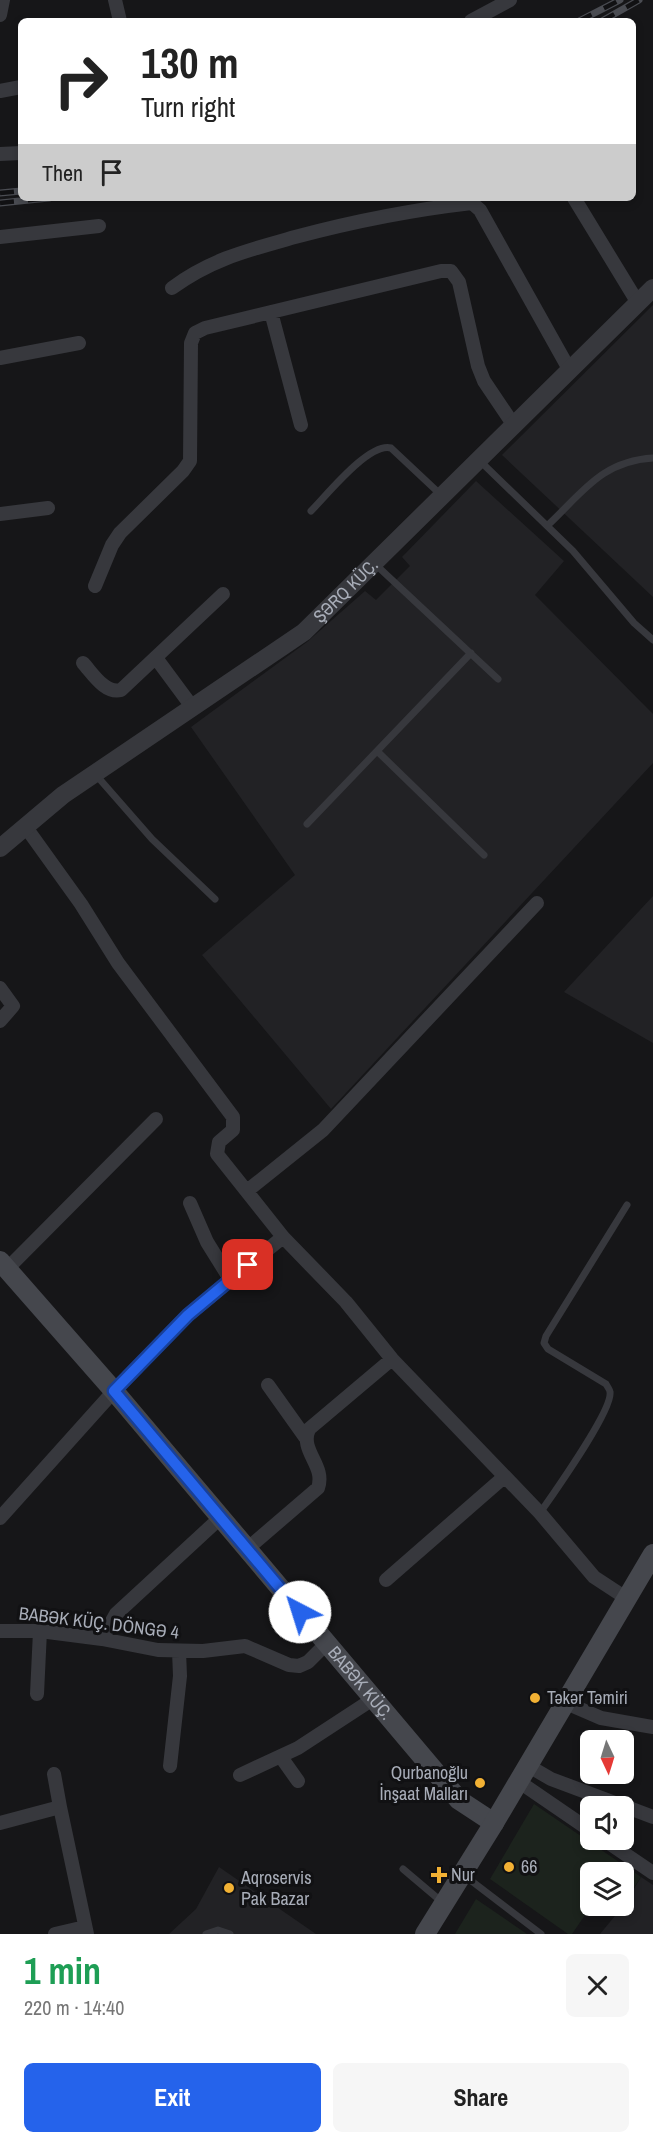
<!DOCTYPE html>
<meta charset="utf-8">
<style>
:root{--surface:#fff;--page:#f6f6f6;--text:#222;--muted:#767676;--accent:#2563eb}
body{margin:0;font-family:"Archivo Narrow",sans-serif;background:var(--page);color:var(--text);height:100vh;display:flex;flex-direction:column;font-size:22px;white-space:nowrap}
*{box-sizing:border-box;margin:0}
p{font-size:20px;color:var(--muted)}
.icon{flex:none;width:33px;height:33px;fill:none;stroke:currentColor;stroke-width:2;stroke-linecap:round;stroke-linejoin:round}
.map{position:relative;height:1934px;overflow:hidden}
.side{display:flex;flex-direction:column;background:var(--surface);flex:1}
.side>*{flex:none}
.guide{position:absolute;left:18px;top:18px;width:618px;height:183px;border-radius:9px;box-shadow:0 3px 9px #0003;background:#fff;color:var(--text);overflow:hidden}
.needle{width:39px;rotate:176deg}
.controls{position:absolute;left:580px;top:1730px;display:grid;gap:12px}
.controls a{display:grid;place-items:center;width:54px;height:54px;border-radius:9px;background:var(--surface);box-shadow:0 3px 9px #0003;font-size:30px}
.pin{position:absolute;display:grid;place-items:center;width:51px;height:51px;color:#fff;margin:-26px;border-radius:12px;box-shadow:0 3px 9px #0006}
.me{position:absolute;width:66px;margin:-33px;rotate:320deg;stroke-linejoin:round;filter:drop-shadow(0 0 4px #0008)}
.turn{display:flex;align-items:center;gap:21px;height:126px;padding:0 24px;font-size:27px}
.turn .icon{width:78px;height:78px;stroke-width:2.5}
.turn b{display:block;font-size:42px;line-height:51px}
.then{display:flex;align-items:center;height:57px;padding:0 24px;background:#0003;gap:12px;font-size:22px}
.round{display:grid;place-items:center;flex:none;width:63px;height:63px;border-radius:9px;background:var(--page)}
.summary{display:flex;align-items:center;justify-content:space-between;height:102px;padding:0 24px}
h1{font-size:36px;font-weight:700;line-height:45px;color:#1e9e55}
.cta{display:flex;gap:12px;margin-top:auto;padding:12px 24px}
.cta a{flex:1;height:69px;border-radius:9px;background:var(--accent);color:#fff;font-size:24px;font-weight:700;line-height:69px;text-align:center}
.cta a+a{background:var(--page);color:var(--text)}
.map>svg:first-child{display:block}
.built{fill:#222225}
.green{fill:#1c231d}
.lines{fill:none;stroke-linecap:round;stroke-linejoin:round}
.service{stroke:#37383d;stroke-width:7}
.minor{stroke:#37383d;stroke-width:14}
.tertiary{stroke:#37383d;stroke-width:18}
.secondary{stroke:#45474d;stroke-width:20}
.rail-casing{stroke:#4a4c52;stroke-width:7}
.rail{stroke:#111113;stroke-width:4.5;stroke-dasharray:14;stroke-linecap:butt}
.route-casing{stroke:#184099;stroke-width:15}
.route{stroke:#2563eb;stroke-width:10}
.poi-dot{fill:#f2b134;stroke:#111113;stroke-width:2}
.labels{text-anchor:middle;stroke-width:6;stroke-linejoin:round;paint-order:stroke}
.street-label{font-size:18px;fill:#a8adb8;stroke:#111113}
.poi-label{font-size:18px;fill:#a8adb8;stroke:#111113;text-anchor:start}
</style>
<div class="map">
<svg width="653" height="1934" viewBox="0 0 653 1934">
<rect width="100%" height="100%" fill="#161618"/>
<path class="built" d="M653,305V597L502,455Z
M476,481L564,561L535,595L653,714V763L331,1109L202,955L295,875L191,727L307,642L365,591L376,600L410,566L402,557Z
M653,896V1043L564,992Z
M219,1867L316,1934H169L196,1909Z
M641,1877L653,1885V1934H600L624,1905Z"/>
<path class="green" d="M534,1804L641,1877L624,1902V1872H591L592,1905L572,1934H568L490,1879Z
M476,1899L527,1934H455Z"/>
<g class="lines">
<path class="service" d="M480,461L573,551L634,623L653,640
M311,511C327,495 369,442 391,448L440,494
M548,525C583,492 602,461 653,458
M375,564L498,679
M377,751L484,855
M96,775L152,839L215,899
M307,824L471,653
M540,1513C553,1494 613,1410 610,1392C610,1390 607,1386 606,1384L548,1349L544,1343L546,1336L627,1205
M403,1869L442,1902
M465,1876L541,1934
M206,1934L218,1930L230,1934"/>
<path class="minor" d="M115,0L120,21
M0,15L3,0
M471,21L510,0
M0,91L21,87
M0,154L21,153
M574,198L638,303
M0,237L99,226
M172,288C211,259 249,250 295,237C355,221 410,210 472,203L480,210L569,369
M271,312L301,425
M0,358L79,343
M0,514L48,508
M95,586L112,545L120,533L183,471L190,461L191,343L195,333L205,328L441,271H451L459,282L478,366L484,381L513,424
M156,658L193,708
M83,663C93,674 105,694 121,690L223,594
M25,826L81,904L118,963L233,1117V1130L219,1142L217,1154L283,1237L346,1302L392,1359L540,1513L594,1577L626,1598
M0,988L13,1006L0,1021
M247,1191L323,1130L537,903
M190,1203L207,1242L230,1279
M7,1269L156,1119
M268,1385L305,1437
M0,1518L114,1391L188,1315L283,1237
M247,1549L318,1488C326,1465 299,1451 309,1429L392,1359
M386,1580L504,1477
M0,1631H40L102,1639L158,1650L203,1651L245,1646L289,1665L299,1666L308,1662L326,1644
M102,1639L116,1614L220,1518
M37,1694L40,1631
M564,1702L601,1718L653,1727
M281,1757L298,1781
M527,1765L551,1779L623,1806
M170,1766L180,1676L179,1651
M54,1774L60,1807
M240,1775L298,1748L373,1699
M518,1781L591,1831
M624,1806L653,1817
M0,1823L60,1807L87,1934
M603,1839L653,1873
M55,1934L85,1927"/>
<path class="tertiary" id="s1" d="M0,848L63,795L304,632L653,288"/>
<g class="secondary">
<path id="s2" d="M0,1261L114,1391L459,1800L494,1823"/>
<path d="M425,1934L494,1823L653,1554"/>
</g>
<defs>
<path id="rail" d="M579,21L620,0
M602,21L639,0
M0,193L21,191
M0,203L49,198"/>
</defs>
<use href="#rail" class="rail-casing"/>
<use href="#rail" class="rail"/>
</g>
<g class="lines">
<defs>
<path id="route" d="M248,1265L188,1315L114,1391L300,1612"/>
</defs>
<use href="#route" class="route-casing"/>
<use href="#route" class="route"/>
</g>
<g class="poi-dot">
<circle cx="535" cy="1698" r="6"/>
<circle cx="480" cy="1783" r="6"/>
<circle cx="509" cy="1867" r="6"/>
<path d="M436 1866h6v6h6v6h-6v6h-6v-6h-6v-6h6z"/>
<circle cx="229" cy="1888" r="6"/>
</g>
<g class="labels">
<g class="street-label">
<text dy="6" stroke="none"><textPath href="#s1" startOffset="432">ŞƏRQ KÜÇ.</textPath></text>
<text transform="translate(99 1623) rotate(7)" y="6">BABƏK KÜÇ. DÖNGƏ 4</text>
<text dy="6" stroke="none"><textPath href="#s2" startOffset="555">BABƏK KÜÇ.</textPath></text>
</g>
<g class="poi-label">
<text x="547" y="1704">Təkər Təmiri</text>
<text x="468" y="1779" text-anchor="end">Qurbanoğlu<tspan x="468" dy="21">İnşaat Malları</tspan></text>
<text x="521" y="1873">66</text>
<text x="451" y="1881">Nur</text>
<text x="241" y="1884">Aqroservis<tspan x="241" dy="21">Pak Bazar</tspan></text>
</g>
</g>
</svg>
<div class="controls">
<a><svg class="needle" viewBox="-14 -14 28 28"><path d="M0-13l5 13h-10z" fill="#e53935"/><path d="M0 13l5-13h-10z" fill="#767676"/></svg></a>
<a><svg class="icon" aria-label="sound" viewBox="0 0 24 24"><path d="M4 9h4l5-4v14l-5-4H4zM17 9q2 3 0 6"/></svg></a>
<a><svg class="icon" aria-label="layers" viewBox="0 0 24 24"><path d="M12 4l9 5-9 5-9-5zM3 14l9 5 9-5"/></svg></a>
</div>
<div class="pin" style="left:248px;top:1265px;background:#d93025"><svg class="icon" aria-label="arrive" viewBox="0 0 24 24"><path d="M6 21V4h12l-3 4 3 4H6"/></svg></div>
<svg class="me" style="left:300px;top:1612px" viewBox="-20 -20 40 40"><circle r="19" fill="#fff"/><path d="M0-13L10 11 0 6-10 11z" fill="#2563eb"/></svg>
<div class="guide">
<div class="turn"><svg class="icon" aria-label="right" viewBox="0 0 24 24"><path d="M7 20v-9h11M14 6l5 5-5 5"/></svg><div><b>130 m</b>Turn right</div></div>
<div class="then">Then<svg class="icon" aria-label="arrive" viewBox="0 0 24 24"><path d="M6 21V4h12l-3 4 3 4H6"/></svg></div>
</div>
</div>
<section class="side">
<div class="summary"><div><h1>1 min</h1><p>220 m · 14:40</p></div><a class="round"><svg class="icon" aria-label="close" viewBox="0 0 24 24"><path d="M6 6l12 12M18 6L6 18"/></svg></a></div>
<div class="cta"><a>Exit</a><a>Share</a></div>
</section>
